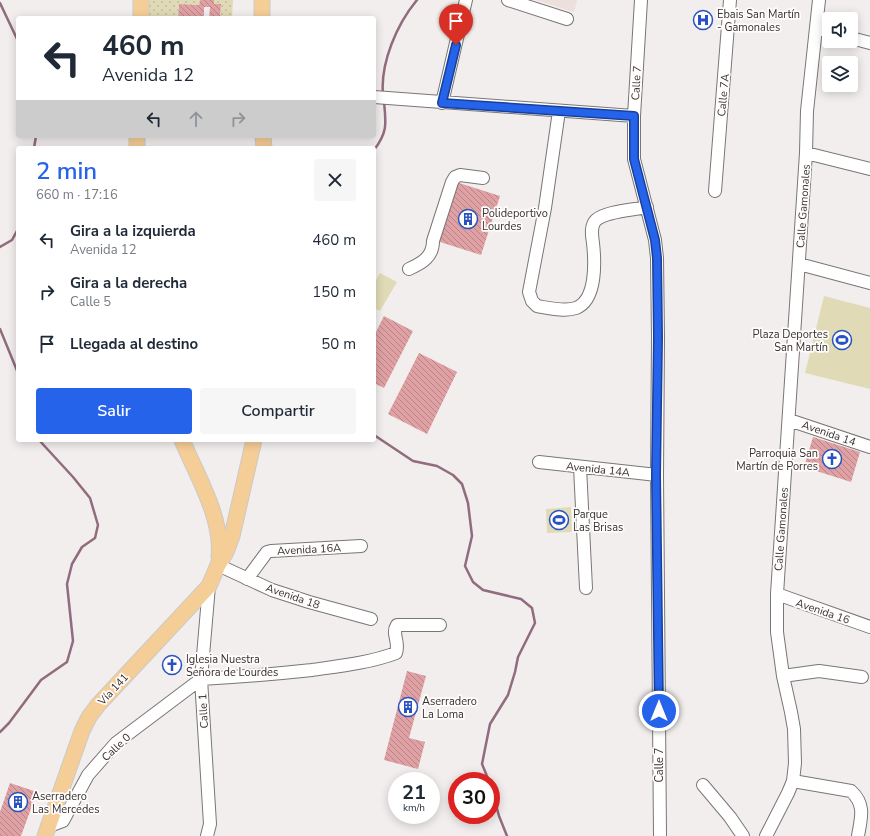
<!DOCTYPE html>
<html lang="es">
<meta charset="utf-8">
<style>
:root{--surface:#fff;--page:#f6f6f7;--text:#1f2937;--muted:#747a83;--accent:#2563eb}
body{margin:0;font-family:"Nunito Sans",sans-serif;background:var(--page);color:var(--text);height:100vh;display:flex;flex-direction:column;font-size:15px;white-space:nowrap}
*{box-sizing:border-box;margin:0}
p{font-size:13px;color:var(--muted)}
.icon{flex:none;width:22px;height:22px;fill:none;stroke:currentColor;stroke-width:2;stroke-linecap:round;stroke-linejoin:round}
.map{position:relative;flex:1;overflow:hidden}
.sheet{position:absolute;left:16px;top:146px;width:360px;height:296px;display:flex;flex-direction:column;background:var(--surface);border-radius:4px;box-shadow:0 2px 10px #0003}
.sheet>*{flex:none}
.hud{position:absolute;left:16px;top:16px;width:360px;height:122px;border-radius:4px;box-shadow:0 2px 10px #0003;background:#fff;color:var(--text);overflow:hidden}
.controls{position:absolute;left:822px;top:12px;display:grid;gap:8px}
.controls a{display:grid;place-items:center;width:36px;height:36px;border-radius:4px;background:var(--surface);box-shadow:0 2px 10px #0003;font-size:20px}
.speed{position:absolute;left:388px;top:772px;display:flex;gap:8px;font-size:20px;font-weight:700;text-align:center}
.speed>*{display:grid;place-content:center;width:52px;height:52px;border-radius:50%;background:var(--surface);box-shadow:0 2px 10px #0003;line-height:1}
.speed small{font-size:10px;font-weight:400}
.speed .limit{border:6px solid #d22;background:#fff;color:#111}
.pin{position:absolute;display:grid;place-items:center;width:34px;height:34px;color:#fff;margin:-41px -17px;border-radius:50% 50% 50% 0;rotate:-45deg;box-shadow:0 0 4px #0007}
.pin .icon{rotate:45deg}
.me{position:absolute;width:44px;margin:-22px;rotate:0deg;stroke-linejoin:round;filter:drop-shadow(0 0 3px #0008)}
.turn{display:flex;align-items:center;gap:14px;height:84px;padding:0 20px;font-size:18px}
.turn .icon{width:52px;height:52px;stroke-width:2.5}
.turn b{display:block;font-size:28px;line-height:34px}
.lanes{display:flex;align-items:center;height:38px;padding:0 20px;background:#0003;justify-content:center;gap:20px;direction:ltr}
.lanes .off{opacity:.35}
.round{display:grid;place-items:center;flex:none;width:42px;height:42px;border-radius:4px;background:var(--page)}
.headline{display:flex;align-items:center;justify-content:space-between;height:68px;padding:0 20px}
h1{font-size:24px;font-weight:600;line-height:30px;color:var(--accent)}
.action{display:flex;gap:8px;margin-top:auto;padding:8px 20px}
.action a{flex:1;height:46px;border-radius:4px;background:var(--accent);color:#fff;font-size:16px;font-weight:600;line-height:46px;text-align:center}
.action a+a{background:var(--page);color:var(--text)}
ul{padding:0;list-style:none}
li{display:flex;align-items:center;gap:12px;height:52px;padding:0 20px}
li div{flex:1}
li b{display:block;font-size:15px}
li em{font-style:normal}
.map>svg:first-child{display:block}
.built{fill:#ebe0db}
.green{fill:#e0dab6}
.garden{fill:url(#garden-dots)}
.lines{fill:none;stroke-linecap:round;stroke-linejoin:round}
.stream{stroke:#916b7e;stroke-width:2.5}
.building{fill:url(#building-back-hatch)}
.minor-casing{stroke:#797674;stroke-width:14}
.major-casing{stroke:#cacaca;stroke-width:17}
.minor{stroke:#fff;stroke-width:12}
.major{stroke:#f5cd97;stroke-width:15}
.route-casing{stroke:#184099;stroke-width:10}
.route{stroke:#2563eb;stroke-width:7}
.labels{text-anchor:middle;stroke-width:3.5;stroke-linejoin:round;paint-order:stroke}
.poi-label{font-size:11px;fill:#343232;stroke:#fffcfb;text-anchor:start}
.street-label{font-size:11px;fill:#343232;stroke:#fffcfb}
</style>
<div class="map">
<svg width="870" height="836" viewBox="0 0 870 836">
<defs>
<pattern id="garden-dots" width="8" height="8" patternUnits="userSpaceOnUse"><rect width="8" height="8" fill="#e0dab6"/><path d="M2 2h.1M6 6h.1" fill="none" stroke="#c1bc9d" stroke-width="1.8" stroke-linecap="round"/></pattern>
<pattern id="building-back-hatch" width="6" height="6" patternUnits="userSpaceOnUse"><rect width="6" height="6" fill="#e0a1a4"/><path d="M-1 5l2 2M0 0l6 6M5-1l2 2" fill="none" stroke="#b68486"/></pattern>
</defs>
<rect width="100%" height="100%" fill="#f2eeed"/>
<path class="built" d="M536,0H577L574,12Z"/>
<path class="green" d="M380,273L397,282L380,311L374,308V284Z
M824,296L870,308V389L805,373Z
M571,507L572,532L547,533L546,509Z"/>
<path class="garden" d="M148,0H200L199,5L179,4L178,18H148Z
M214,0H233L232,18H220L221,4H214Z"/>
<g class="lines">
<path class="stream" d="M0,3L18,41
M383,95C380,63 397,24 417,0
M34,148L36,136
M374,150C388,132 386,123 384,102
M0,247L12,240L18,229
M0,329L18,373
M374,435L413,461L437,466L453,475L462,484L468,503L472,536L465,566L473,582L483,590L521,599L532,608L535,623L518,657L515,672L508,695L490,724L482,764L489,781
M0,732L9,723L41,680L67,662L73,641L67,584L72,564L82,547L95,538L98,525L90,498L73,477L39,440
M491,787L499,816L507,836"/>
</g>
<path class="building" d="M200,0H214V4H221L220,18H209L210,7H204V18H178L179,4L199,5Z
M456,182L500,196L481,255L437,241Z
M384,316L413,331L384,388L374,383V336Z
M419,353L457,372L427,434L388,414Z
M813,437L860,452L851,482L804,467Z
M407,671L426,676L409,738L425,742L418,769L384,760Z
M10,783L37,792L21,836H0V812Z"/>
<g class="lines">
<defs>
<path id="minor" d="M508,0L567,19
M641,0L634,116V159L655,240L657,258L658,337L657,475L660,836
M816,28L829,32
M851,38L870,43
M374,97L634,116
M442,103L466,0
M559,111L545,208L529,292L532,301L537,306C549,308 565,312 576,308C597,300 595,261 593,243C592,236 590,226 596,220C606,211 634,210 647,207
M806,153L870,169
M715,191L730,0
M799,264L870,283
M409,269C422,263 433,257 433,241L452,182L455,177L460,175L483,178
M789,420L870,447
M539,462L657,475
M580,467L586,588
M218,565L272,590L309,602L371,619
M247,579L267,552L271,551L361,546
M777,594L870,627
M783,676L819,671L862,677
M201,679C238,677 275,674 312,670C340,666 369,663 396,653C400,641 391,634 397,625H440
M793,781L851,791C866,805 861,818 858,836
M703,785L730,817L743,836
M47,827L63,821L88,775L116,743L201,679
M207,836L210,824L201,679L209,586
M766,836L788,793L793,781L795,763L794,729L791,712L783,676L777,632V594L806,153L807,111L819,0"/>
<path id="major" d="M141,18V0
M262,18V0
M137,136V148
M263,136L264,148
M182,440C197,476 223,518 219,557
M45,836L82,731L89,717L98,705L209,586L218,565L226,552L232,536L254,440"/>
</defs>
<use href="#minor" class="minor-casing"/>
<use href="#major" class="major-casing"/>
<use href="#minor" class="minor"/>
<use href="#major" class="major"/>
</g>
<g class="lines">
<defs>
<path id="route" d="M456,45L442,103L634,116V159L655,240L657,258L658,337L656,475L659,711"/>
</defs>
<use href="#route" class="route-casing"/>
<use href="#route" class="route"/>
</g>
<defs>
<symbol id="hospital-ring" viewBox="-11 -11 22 22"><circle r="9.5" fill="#fffcfb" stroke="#2653c1" stroke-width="1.5"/><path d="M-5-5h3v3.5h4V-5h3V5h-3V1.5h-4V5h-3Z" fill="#2653c1"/></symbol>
<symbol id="building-ring" viewBox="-11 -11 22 22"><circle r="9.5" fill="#fffcfb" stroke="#2653c1" stroke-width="1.5"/><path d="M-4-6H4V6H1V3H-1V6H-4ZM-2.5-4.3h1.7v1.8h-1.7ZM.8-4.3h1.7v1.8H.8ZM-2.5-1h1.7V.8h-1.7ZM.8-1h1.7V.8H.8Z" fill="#2653c1"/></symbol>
<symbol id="stadium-ring" viewBox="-11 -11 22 22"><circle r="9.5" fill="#fffcfb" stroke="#2653c1" stroke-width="1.5"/><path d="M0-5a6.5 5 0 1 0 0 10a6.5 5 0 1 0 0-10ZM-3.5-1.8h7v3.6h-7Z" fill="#2653c1"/></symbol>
<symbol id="church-ring" viewBox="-11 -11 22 22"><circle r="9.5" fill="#fffcfb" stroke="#2653c1" stroke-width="1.5"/><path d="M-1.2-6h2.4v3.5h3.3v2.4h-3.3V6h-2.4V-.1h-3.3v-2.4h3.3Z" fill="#2653c1"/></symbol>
</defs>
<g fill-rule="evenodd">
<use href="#hospital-ring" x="692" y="9" width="22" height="22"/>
<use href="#building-ring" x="457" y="208" width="22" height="22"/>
<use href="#stadium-ring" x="831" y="329" width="22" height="22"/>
<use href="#church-ring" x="821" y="448" width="22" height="22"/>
<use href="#stadium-ring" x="548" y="509" width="22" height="22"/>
<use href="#church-ring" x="161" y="654" width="22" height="22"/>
<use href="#building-ring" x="397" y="696" width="22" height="22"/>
<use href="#building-ring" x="7" y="791" width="22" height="22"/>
</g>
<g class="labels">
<g class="poi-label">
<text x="717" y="18">Ebais San Martín<tspan x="717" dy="13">- Gamonales</tspan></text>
<text x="482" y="217">Polideportivo<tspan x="482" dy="13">Lourdes</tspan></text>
<text x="828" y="338" text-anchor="end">Plaza Deportes<tspan x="828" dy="13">San Martín</tspan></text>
<text x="818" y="457" text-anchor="end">Parroquia San<tspan x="818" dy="13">Martín de Porres</tspan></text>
<text x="573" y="518">Parque<tspan x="573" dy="13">Las Brisas</tspan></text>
<text x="186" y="663">Iglesia Nuestra<tspan x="186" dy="13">Señora de Lourdes</tspan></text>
<text x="422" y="705">Aserradero<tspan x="422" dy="13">La Loma</tspan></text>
<text x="32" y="800">Aserradero<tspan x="32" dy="13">Las Mercedes</tspan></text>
</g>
<g class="street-label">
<text transform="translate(636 83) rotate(-87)" y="4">Calle 7</text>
<text transform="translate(723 95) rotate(-85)" y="4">Calle 7A</text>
<text transform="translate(803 206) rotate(-86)" y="4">Calle Gamonales</text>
<text transform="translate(829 433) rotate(19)" y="4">Avenida 14</text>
<text transform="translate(598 469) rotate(6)" y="4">Avenida 14A</text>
<text transform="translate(781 529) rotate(-86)" y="4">Calle Gamonales</text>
<text transform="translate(309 549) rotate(-3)" y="4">Avenida 16A</text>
<text transform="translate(293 596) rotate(19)" y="4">Avenida 18</text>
<text transform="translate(823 611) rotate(19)" y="4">Avenida 16</text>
<text transform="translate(113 689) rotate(-47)" y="4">Vía 141</text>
<text transform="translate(203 711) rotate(-93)" y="4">Calle 1</text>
<text transform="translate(116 747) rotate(-43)" y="4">Calle 0</text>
<text transform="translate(659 765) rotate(-90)" y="4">Calle 7</text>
</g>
</g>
</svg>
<div class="controls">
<a><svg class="icon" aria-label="sound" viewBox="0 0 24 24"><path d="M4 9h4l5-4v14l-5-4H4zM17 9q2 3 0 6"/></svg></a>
<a><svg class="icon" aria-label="layers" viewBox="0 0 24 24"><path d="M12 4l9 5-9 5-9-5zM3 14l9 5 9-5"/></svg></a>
</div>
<div class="speed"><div>21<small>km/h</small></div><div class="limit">30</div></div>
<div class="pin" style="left:456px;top:45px;background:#d93025"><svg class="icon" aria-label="arrive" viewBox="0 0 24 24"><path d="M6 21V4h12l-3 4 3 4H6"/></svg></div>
<svg class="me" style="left:659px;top:711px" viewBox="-20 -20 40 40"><circle r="17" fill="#2563eb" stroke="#fff" stroke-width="3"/><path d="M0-11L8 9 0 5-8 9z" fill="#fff"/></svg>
<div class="hud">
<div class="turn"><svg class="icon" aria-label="left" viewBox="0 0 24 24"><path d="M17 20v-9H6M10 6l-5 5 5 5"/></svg><div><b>460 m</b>Avenida 12</div></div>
<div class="lanes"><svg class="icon" aria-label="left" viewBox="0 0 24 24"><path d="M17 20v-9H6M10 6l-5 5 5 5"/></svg><svg class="icon off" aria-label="ahead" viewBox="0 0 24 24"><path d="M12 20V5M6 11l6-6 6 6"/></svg><svg class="icon off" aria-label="right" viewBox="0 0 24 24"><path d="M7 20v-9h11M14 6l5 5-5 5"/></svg></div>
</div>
<section class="sheet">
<div class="headline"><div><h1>2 min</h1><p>660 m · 17:16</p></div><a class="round"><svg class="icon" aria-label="close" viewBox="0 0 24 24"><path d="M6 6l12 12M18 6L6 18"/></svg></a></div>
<ul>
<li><svg class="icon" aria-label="left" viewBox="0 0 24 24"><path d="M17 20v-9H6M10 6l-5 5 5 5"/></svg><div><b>Gira a la izquierda</b><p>Avenida 12</p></div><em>460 m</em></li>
<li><svg class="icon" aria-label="right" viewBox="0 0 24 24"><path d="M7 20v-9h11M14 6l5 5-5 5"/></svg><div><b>Gira a la derecha</b><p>Calle 5</p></div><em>150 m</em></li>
<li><svg class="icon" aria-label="arrive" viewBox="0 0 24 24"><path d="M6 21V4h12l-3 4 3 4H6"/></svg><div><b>Llegada al destino</b></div><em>50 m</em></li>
</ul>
<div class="action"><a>Salir</a><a>Compartir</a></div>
</section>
</div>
